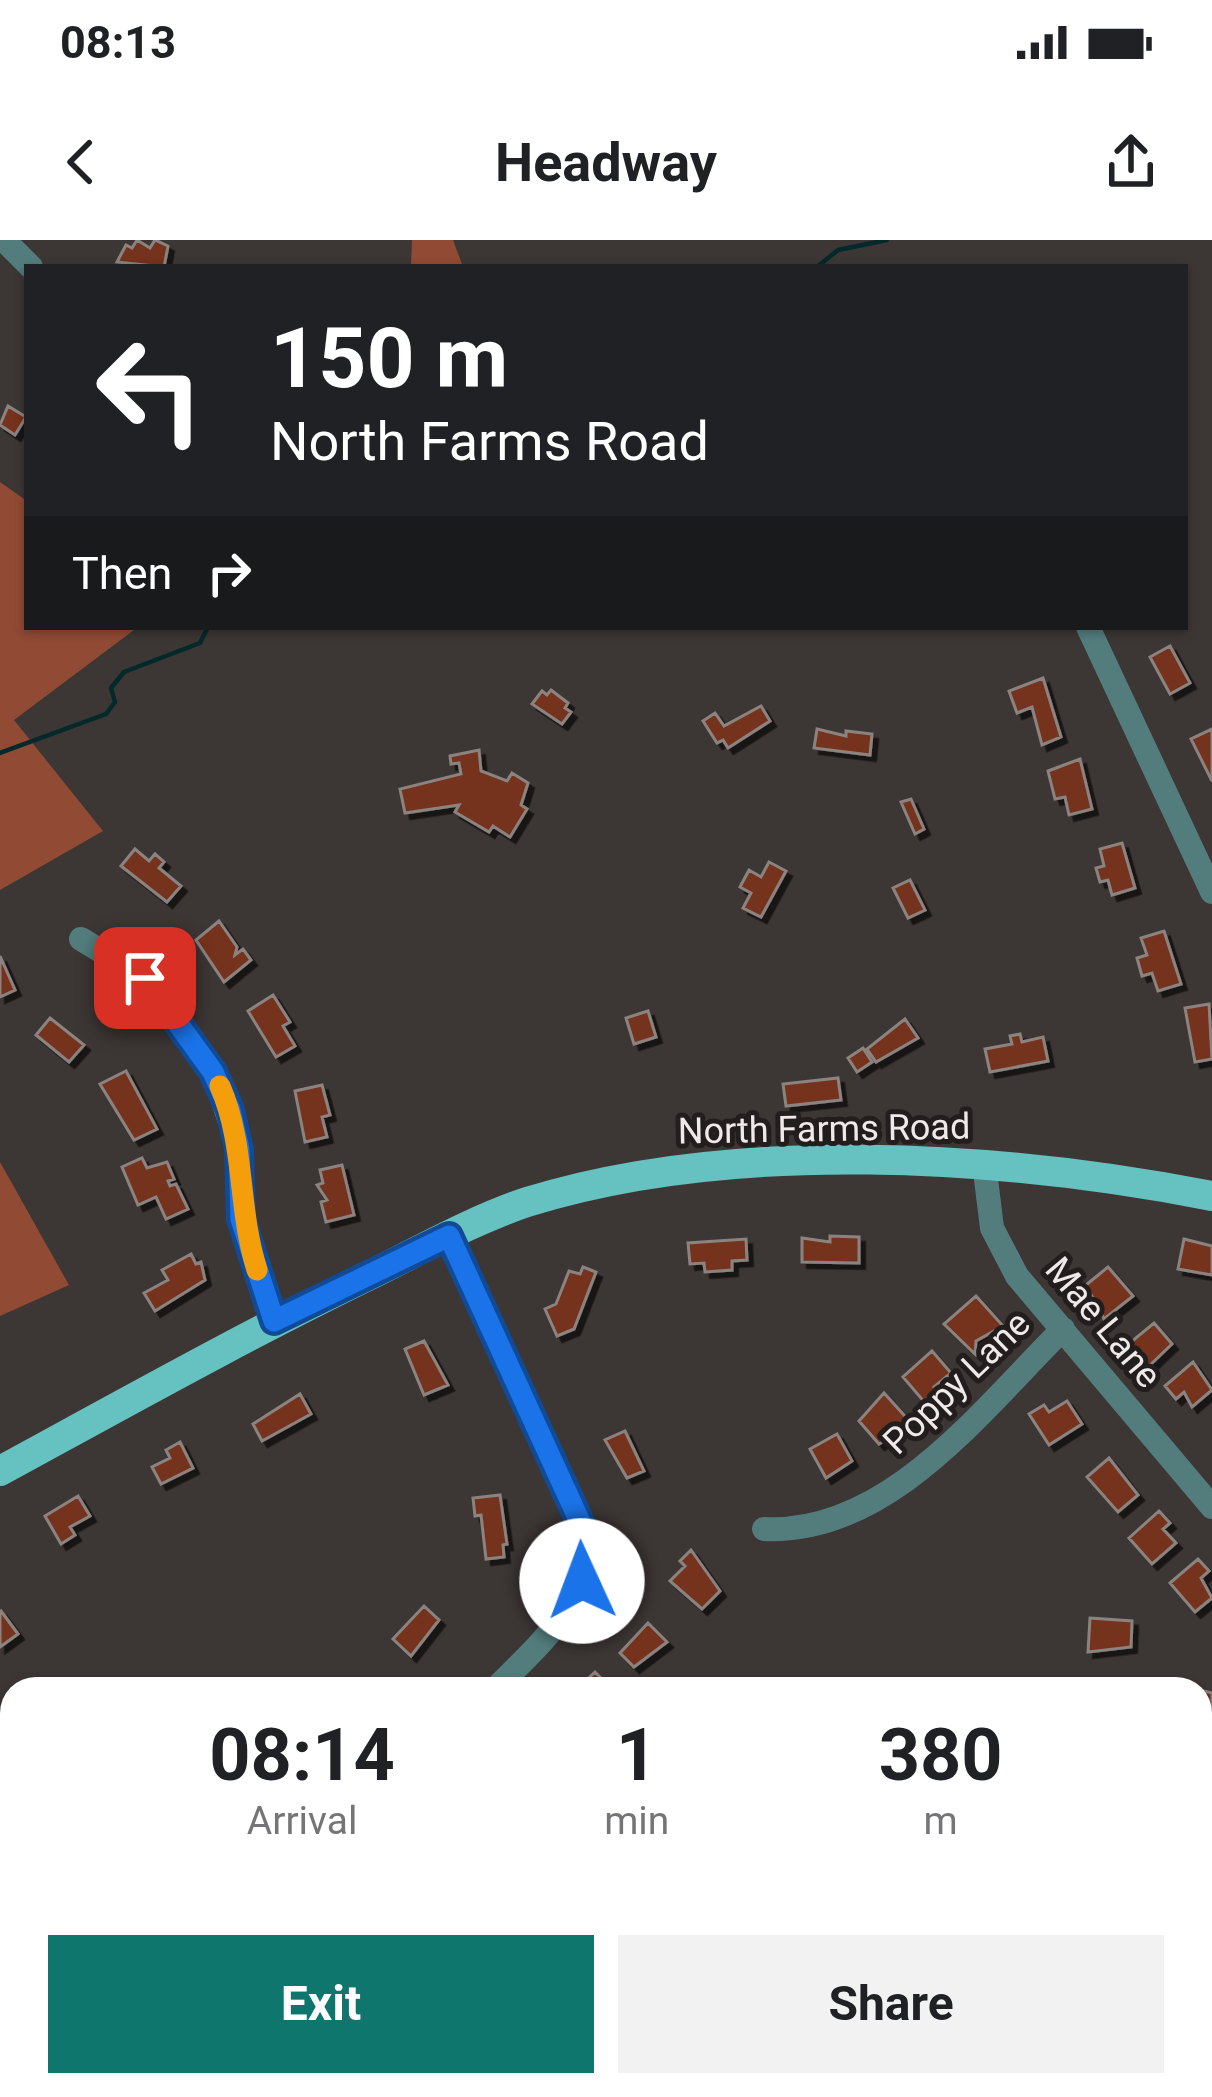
<!DOCTYPE html>
<style>
:root{--surface:#fff;--page:#f2f2f2;--text:#202124;--muted:#757577;--accent:#0f766e}
body{margin:0;font-family:Roboto,sans-serif;background:var(--page);color:var(--text);height:100vh;display:flex;flex-direction:column;font-size:45px;white-space:nowrap}
*{box-sizing:border-box;margin:0}
p{font-size:39px;color:var(--muted)}
.icon{flex:none;width:66px;height:66px;fill:none;stroke:currentColor;stroke-width:2;stroke-linecap:round;stroke-linejoin:round}
.map{position:relative;flex:1;overflow:hidden}
.sheet{position:absolute;left:0px;top:1437px;width:1212px;height:420px;display:flex;flex-direction:column;background:var(--surface);border-radius:36px 36px 0 0;box-shadow:0 3px 9px #0004}
.sheet>*{flex:none}
.hud{position:absolute;left:24px;top:24px;width:1164px;height:366px;border-radius:0px;box-shadow:0 3px 9px #0004;background:#202124;color:#fff;overflow:hidden}
.pin{position:absolute;display:grid;place-items:center;width:102px;height:102px;color:#fff;margin:-51px;border-radius:24px;box-shadow:0 6px 18px #0006}
.me{position:absolute;width:132px;margin:-66px;rotate:358deg;stroke-linejoin:round;filter:drop-shadow(0 0 9px #0008)}
.turn{display:flex;align-items:center;gap:42px;height:252px;padding:0 48px;font-size:54px}
.turn .icon{width:156px;height:156px;stroke-width:2.5}
.turn b{display:block;font-size:84px;line-height:102px}
.then{display:flex;align-items:center;height:114px;padding:0 48px;background:#0003;gap:24px;font-size:45px}
.eta{display:flex;justify-content:space-evenly;align-items:center;height:204px;text-align:center}
.eta b{font-size:72px;font-weight:700;line-height:84px}
.button{display:flex;gap:24px;margin-top:auto;padding:24px 48px}
.button a{flex:1;height:138px;border-radius:0px;background:var(--accent);color:#fff;font-size:48px;font-weight:700;line-height:138px;text-align:center}
.button a+a{background:var(--page);color:var(--text)}
.status{display:flex;justify-content:space-between;align-items:center;height:84px;padding:0 60px;background:var(--surface);direction:ltr}
.status svg{height:33px;fill:currentColor}
header{display:flex;justify-content:space-between;align-items:center;height:156px;padding:0 48px;background:var(--surface);font-size:54px;font-weight:700}
.map>svg:first-child{display:block}
.green{fill:#914a34}
.lines{fill:none;stroke-linecap:round;stroke-linejoin:round}
.stream{stroke:#03292a;stroke-width:4.5}
.building{fill:#75311b;stroke:#8b8380;stroke-width:3;filter:url(#shadow)}
.minor{stroke:#537d7d;stroke-width:24}
.major{stroke:#66c1c1;stroke-width:30}
.route-casing{stroke:#114b97;stroke-width:30}
.route{stroke:#1a73e8;stroke-width:21}
.slow{stroke:#f59e0b;stroke-width:21}
.labels{text-anchor:middle;stroke-width:10;stroke-linejoin:round;paint-order:stroke}
.street-label{font-size:36px;fill:#efeae9;stroke:#211e1d}
</style>
<div class="status"><b>08:13</b><svg viewBox="0 0 49 12"><path d="M0 12V9h3v3zM5 12V6h3v6zM10 12V3h3v9zM15 12V0h3v12zM26 1h20v11H26zM47 4h2v5h-2z"/></svg></div>
<header><svg class="icon" aria-label="back" viewBox="0 0 24 24"><path d="M15 5l-7 7 7 7"/></svg>Headway<svg class="icon" aria-label="share" viewBox="0 0 24 24"><path d="M12 15V3M7 8l5-5 5 5M5 13v7h14v-7"/></svg></header>
<div class="map">
<svg width="1212" height="1857" viewBox="0 0 1212 1857">
<defs>
<filter id="shadow"><feDropShadow dx="5.5" dy="5.5" stdDeviation="0" flood-color="#0009"/></filter>
</defs>
<rect width="100%" height="100%" fill="#3c3634"/>
<path class="green" d="M412,0H453L463,27H411Z
M0,242L27,261V387H138L14,480L103,591L0,650Z
M0,922L69,1045L0,1076Z
M254,1845H494L553,1857H255Z"/>
<g class="lines">
<path class="stream" d="M817,27L838,10L887,0
M0,513L106,474L115,462L111,448L124,432L200,403L208,387
M1200,1703L1212,1699"/>
</g>
<path class="building" d="M137,0L150,8L155,0L168,6L164,27L117,22L126,5L132,8Z
M8,166L26,177L15,195L0,185Z
M1170,406L1190,443L1170,454L1150,417Z
M1043,438L1061,497L1042,505L1032,467L1017,473L1009,451Z
M551,450L568,463L565,468L571,472L562,484L532,464L542,451L547,455Z
M761,466L770,481L728,508L723,500L717,503L703,481L715,473L724,486Z
M817,489L846,496V491L872,494L870,515L814,508Z
M1212,489V541L1191,499Z
M479,510L481,531L507,541L512,533L528,543L521,565L527,569L510,597L493,586L489,592L455,572L459,565L405,573L400,549L461,534L459,523L451,524L450,516Z
M1080,519L1092,569L1069,575L1065,557L1055,559L1048,531Z
M911,559L924,589L915,594L901,562Z
M1122,603L1135,648L1112,655L1108,640L1100,642L1096,628L1104,626L1100,609Z
M135,609L149,621L155,614L164,622L159,628L181,646L167,662L121,626Z
M769,622L786,631L761,677L743,668L751,653L740,647L749,630L761,637Z
M910,640L925,670L908,678L893,648Z
M219,681L237,707L235,715L243,709L251,720L224,742L196,700Z
M1164,691L1181,744L1158,751L1152,733L1142,736L1137,718L1147,715L1141,698Z
M0,716L15,750L0,757Z
M273,755L290,782L283,786L295,806L276,817L248,771Z
M1209,764L1212,819L1195,822L1185,768Z
M648,771L656,797L634,804L626,778Z
M50,778L84,805L69,822L36,795Z
M905,779L918,798L876,822L867,809Z
M1020,794L1022,802L1043,797L1048,821L990,832L985,809L1012,804L1010,796Z
M863,808L872,822L857,832L848,818Z
M126,831L157,889L134,900L100,844Z
M838,838L841,860L786,866L783,844Z
M322,845L330,875L322,877L327,897L305,902L295,851Z
M142,918L147,928L167,922L174,939L168,941L170,946L176,944L188,969L166,979L156,957L138,965L122,927Z
M342,925L354,975L326,982L321,962L327,960L317,945L323,943L320,930Z
M830,996L859,997V1023L802,1022V998L830,1002Z
M746,999L747,1020L732,1021V1030L705,1032L704,1023L690,1024L688,1003Z
M1184,999L1212,1006V1035L1178,1029Z
M191,1014L196,1024L201,1022L205,1040L155,1071L144,1053L168,1040L162,1030Z
M583,1027L596,1032L574,1089L557,1096L545,1069L556,1064L569,1031L580,1034Z
M1108,1027L1133,1056L1104,1079L1086,1045Z
M976,1056L1003,1086L976,1101L975,1114L944,1084Z
M1154,1083L1172,1104L1147,1128L1131,1102Z
M424,1101L448,1145L424,1155L405,1109Z
M932,1111L951,1133L934,1147L939,1153L926,1164L903,1137Z
M1193,1122L1212,1150L1192,1167L1184,1152L1176,1159L1165,1146Z
M884,1153L912,1184L879,1204L859,1181Z
M300,1154L311,1174L262,1201L253,1184Z
M1067,1161L1082,1184L1049,1205L1029,1174L1044,1165L1049,1172Z
M625,1191L644,1231L627,1238L605,1200Z
M837,1194L852,1221L826,1238L810,1209Z
M180,1202L193,1228L161,1244L152,1227L170,1218L166,1210Z
M1109,1218L1138,1255L1118,1272L1087,1237Z
M500,1255L507,1304L503,1305L504,1317L486,1319L481,1275L475,1276L473,1258Z
M78,1256L90,1276L70,1287L75,1295L61,1304L45,1276Z
M1159,1271L1170,1283L1163,1289L1176,1303L1152,1324L1129,1298Z
M691,1310L720,1351L702,1369L670,1341L685,1326L680,1321Z
M1198,1319L1209,1331L1201,1338L1212,1358L1195,1372L1170,1343Z
M424,1366L439,1380L411,1416L393,1399Z
M1,1371L18,1394L0,1407V1372Z
M1090,1378L1132,1381L1131,1407L1088,1412Z
M648,1383L667,1402L634,1427L620,1413Z
M595,1432L611,1448L577,1449Z
M1200,1450L1212,1453V1486L1200,1484Z
M1200,1575L1212,1582L1211,1612L1200,1613Z"/>
<g class="lines">
<path class="minor" d="M4,0L31,27
M1088,387L1212,652
M81,699L145,738L213,831L239,909L241,979L274,1081
M984,923L992,988L1017,1036L1212,1267
M449,996L586,1295C588,1365 541,1403 495,1449
M764,1289C889,1295 982,1169 1063,1089
M1200,1530L1212,1532
M235,1845L237,1857
M98,1857L132,1850L190,1857"/>
<path class="major" d="M0,1231C125,1163 250,1093 378,1031C426,1007 476,979 527,962C734,898 1001,915 1212,956
M0,1718L12,1721
M626,1845L685,1857"/>
</g>
<g class="lines">
<defs>
<path id="route" d="M145,738L213,832L230,870L239,909L241,979L274,1081L449,996L586,1295L582,1341"/>
</defs>
<use href="#route" class="route-casing"/>
<use href="#route" class="route"/>
<path class="slow" d="M220,846C246,907 237,966 257,1030"/>
</g>
<g class="labels">
<g class="street-label">
<text transform="translate(824 888) rotate(-1)" y="13">North Farms Road</text>
<text transform="translate(1104 1082) rotate(50)" y="13">Mae Lane</text>
<text transform="translate(956 1142) rotate(-44)" y="13">Poppy Lane</text>
</g>
</g>
</svg>
<div class="pin" style="left:145px;top:738px;background:#d93025"><svg class="icon" aria-label="arrive" viewBox="0 0 24 24"><path d="M6 21V4h12l-3 4 3 4H6"/></svg></div>
<svg class="me" style="left:582px;top:1341px" viewBox="-20 -20 40 40"><circle r="19" fill="#fff"/><path d="M0-13L10 11 0 6-10 11z" fill="#1a73e8"/></svg>
<div class="hud">
<div class="turn"><svg class="icon" aria-label="left" viewBox="0 0 24 24"><path d="M17 20v-9H6M10 6l-5 5 5 5"/></svg><div><b>150 m</b>North Farms Road</div></div>
<div class="then">Then<svg class="icon" aria-label="right" viewBox="0 0 24 24"><path d="M7 20v-9h11M14 6l5 5-5 5"/></svg></div>
</div>
<section class="sheet">
<div class="eta">
<div><b>08:14</b><p>Arrival</p></div>
<div><b>1</b><p>min</p></div>
<div><b>380</b><p>m</p></div>
</div>
<div class="button"><a>Exit</a><a>Share</a></div>
</section>
</div>
